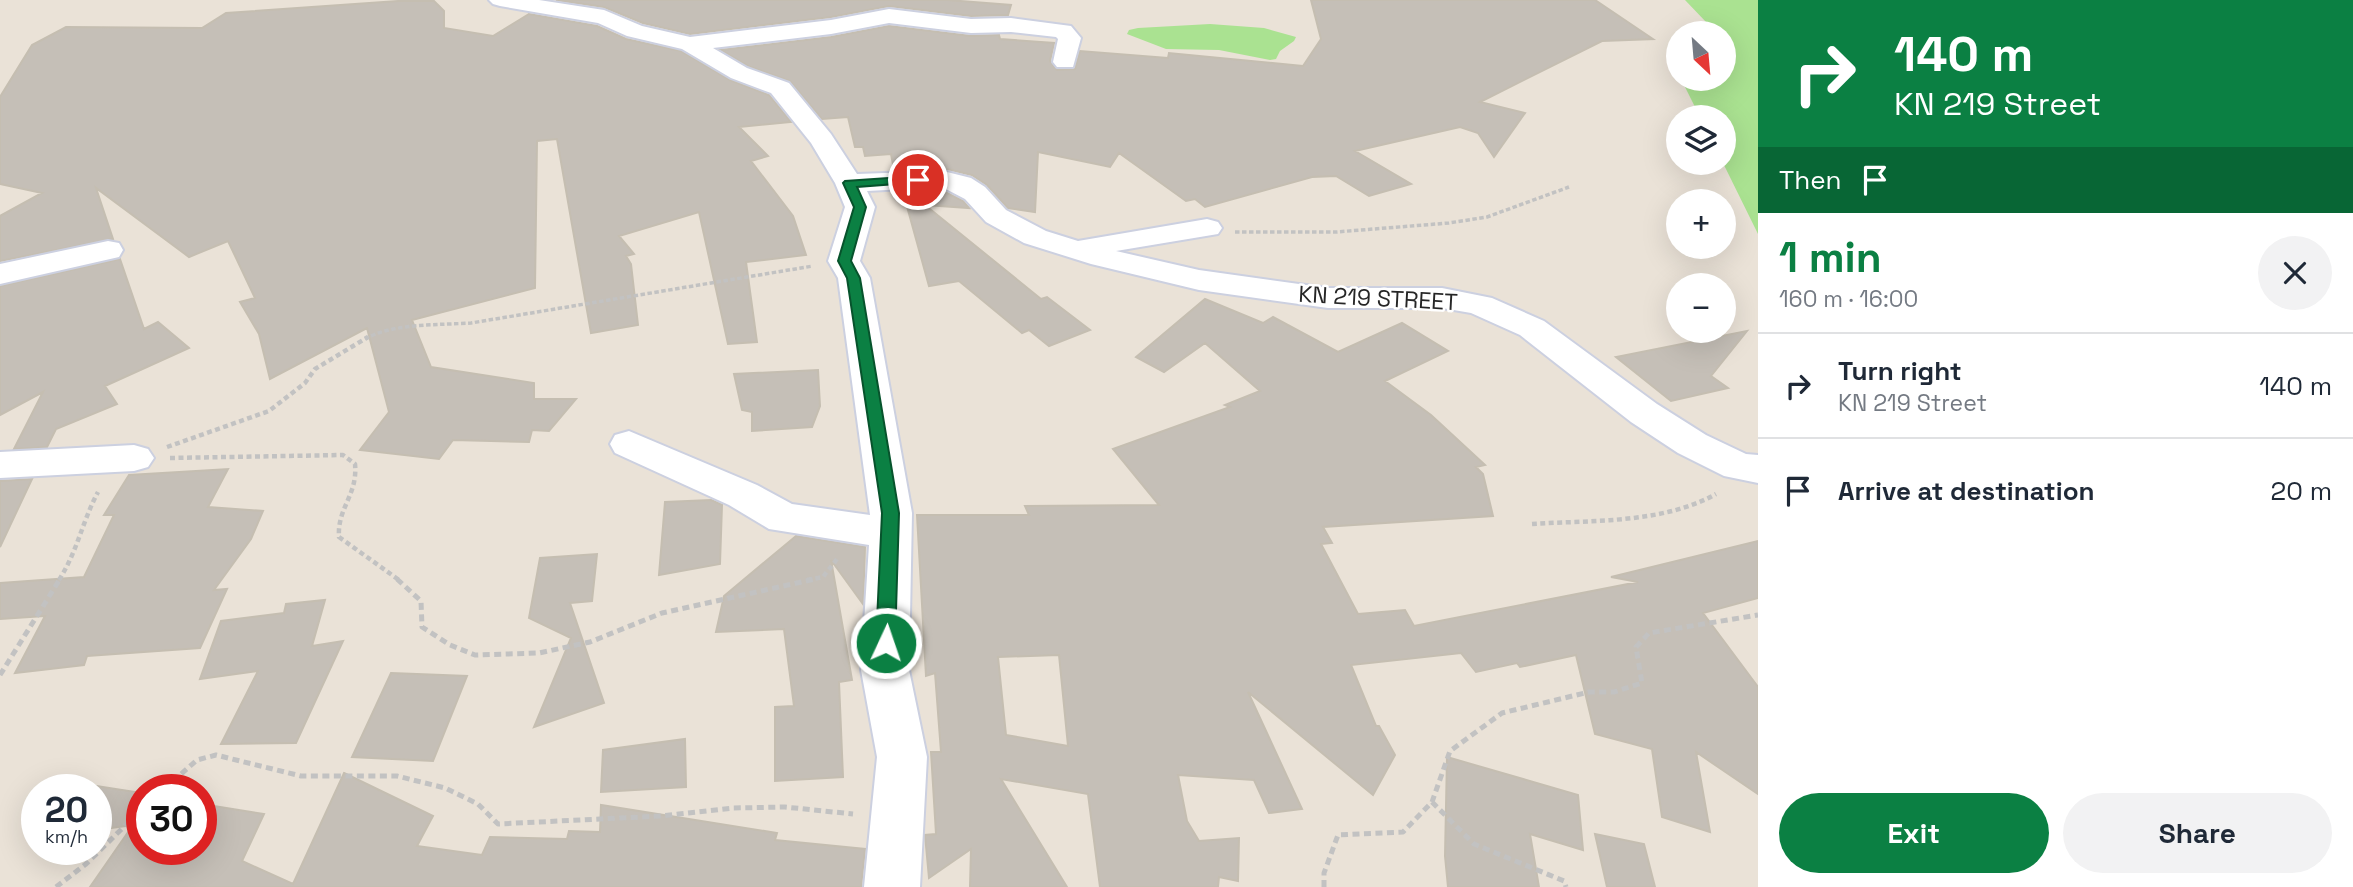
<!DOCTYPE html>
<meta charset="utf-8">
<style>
:root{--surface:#fff;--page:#f2f2f3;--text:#1f2937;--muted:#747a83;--line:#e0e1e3;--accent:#0b8043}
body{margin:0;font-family:"Space Grotesk",sans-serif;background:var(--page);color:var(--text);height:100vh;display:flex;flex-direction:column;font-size:26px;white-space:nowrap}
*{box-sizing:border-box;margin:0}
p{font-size:23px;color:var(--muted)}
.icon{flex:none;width:38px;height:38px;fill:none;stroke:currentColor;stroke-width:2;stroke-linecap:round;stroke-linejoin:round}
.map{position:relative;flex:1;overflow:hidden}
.panel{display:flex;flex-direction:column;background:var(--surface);width:595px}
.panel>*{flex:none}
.top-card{background:#0b8043;color:#fff;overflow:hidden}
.needle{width:46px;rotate:154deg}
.fabs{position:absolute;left:1666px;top:21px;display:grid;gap:14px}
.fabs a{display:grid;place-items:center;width:70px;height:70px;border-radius:50%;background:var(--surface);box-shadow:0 7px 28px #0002;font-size:35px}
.speed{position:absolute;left:21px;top:774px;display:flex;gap:14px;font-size:35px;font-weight:700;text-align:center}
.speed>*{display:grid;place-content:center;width:91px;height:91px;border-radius:50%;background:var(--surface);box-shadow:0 7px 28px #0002;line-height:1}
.speed small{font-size:18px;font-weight:400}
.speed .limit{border:10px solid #d22;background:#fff;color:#111}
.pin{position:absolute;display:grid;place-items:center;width:60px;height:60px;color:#fff;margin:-30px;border:4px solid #fff;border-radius:50%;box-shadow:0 2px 7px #0007}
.me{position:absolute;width:77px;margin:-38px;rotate:3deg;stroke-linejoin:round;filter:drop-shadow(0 0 5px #0008)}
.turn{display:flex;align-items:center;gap:24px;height:147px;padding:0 21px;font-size:32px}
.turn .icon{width:91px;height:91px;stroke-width:2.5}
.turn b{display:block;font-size:49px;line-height:60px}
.then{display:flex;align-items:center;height:66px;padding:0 21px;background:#0003;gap:14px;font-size:26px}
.round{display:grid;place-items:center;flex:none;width:74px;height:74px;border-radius:37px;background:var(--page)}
.summary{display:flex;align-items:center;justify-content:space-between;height:119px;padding:0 21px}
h1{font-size:42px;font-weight:700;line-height:52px;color:var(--accent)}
.primary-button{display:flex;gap:14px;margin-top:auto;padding:14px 21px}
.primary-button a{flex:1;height:80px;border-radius:42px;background:var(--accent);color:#fff;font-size:28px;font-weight:700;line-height:80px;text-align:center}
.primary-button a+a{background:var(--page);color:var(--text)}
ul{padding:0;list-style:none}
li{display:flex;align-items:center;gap:21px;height:105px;padding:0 21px;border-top:2px solid var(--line)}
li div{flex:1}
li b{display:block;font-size:26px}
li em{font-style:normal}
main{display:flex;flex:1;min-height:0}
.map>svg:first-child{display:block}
.green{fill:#aae291}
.building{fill:#c5bfb7;stroke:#c5beb1;stroke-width:2;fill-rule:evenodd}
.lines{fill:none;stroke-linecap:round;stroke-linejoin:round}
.minor-casing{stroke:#ccd0e0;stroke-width:4}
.path-far2{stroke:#c2c2c2;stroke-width:3.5;stroke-dasharray:4.5 2.5;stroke-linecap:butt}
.path-far1{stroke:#c2c2c2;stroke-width:4.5;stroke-dasharray:5 3.5;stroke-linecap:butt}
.path{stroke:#c2c2c2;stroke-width:5;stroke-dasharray:7 4.5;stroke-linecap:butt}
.minor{fill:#fff;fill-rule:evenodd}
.route{fill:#0b8043;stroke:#07532c;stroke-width:2}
.labels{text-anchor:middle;stroke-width:5;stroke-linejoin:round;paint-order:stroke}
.street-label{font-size:23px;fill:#262626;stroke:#fff}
</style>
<main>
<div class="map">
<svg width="1758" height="887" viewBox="0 0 1758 887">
<rect width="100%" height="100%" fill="#eae2d7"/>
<path class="green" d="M1685,0H1758V234L1723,163L1724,117H1700L1681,79H1724V33H1695L1706,22Z
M1210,24L1264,28L1296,37L1294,41L1280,51L1276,59L1270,60L1219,50L1166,49L1127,34L1129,30L1138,28Z"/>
<path class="building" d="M556,0H948L1011,5L1008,15L971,16L889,6L831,17L690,34L643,23L604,7Z
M1311,0H1595L1653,39L1602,41L1480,102L1525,113L1494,157L1478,133L1460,127L1355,151L1411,184L1369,196L1336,176L1312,177L1205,207L1195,199L1186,201L1119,153L1110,167L1038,152L1035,212L1008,208L987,185L972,175L943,168L894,170L891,154L865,156L863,147H855L848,117L822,119L790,81L748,66L721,50L831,37L889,26L971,36L999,35L1000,39L1054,43L1050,61L1057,70L1075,69L1080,51L1168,58L1169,53L1303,66L1321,39Z
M398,1H434L444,11V28L493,36L529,14L597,26L626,39L681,51L730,80L769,95L791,122L739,127L768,156L751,161L793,216L806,255L746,262L757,342L728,344L699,212L619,236L634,254L626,256L631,264L638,325L591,333L557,139L537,141L535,288L412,320L431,367L534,383V399H576L549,431L532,430L529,442L453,440L439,459L360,450L389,412L367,328L270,379L259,334L240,302L255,298L228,241L189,257L96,188L113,239L0,261V216L42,193L0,184V97L32,45L66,27L202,28L226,13Z
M941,190L963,201L969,208L925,205L1041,299L1047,297L1090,330L1049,346L1029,330L1022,333L959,281L929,286L903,192Z
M120,259L144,329L158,322L189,348L105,386L117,404L56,429L47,447L14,449L43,392L0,415V286Z
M1205,299L1263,323L1273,317L1338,352L1402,323L1448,351L1385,381L1431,415L1485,465L1476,467L1483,474L1493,516L1323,527L1332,543L1321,544L1358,614L1405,610L1414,626L1638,582L1611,577L1758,541V598L1703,613L1758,687V794L1696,752L1710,832L1662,817L1652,749L1595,734L1576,655L1520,667L1517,663L1476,672L1461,653L1351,665L1376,726H1379L1395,755L1373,795L1248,692L1302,809L1269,813L1254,780L1178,775L1187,821L1199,841L1239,838L1238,881L1219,877L1218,887H1100L1088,794L1001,779L1067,887H970L971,849L929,878L925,835L936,834L931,752H941L935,673L926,676L917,515H1029L1025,506L1159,505L1113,449L1230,407L1225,405L1260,391L1205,343L1164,372L1136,357ZM1059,655L1068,746L1006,735L998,657Z
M1747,331L1711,376L1728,388L1671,401L1616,357Z
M818,370L820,406L812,427L752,431V412L742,410L734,374Z
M228,469L208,507L263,511L251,539L214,590L227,589L200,648L87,656L84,665L15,673L45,616L0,619V583L84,577L114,515H104L129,475Z
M32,479L0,547V481Z
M711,500L722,505L720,564L659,575L665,502Z
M796,536L865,547L863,604L831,560L852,680L839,682L843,777L775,781V707L794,706L784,629L716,632L724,596Z
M597,554L592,601L570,603L604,703L534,727L571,638L529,618L540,558Z
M325,600L312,646L343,641L296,743L221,744L258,671L200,679L221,621L284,613L286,604Z
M391,673L467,676L433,761L352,757Z
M685,739L686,787L601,792L603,750Z
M1447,757L1578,795L1583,850L1530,834L1539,887H1448L1445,856Z
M344,773L433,816L417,846L482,855L490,837L567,839L569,831L600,832L601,805L777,833L775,840L865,849L861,887H90L133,825L96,830V786L142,793V849H201V804L264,814L242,861L293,884Z
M1595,834L1644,844L1655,887H1607Z"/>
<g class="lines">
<defs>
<path id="minor" d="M489,0H539L604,10L642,26L690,37L831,20L889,9L971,19L1011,18L1071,26L1081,38L1073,67H1057L1053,62L1058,39L1056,37L1011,32L971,33L889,23L831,34L713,48L747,68L789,83L831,134L857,174L943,171L971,178L985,187L1006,210L1046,231L1078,241L1207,219L1218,222L1222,228L1218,234L1116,251L1199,270L1328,288H1442L1492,298L1544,321L1657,404L1706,435L1746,454L1758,455V483L1724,476L1678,453L1631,422L1520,335L1471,313L1442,308H1328L1199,290L1091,264L1024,243L986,222L965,199L942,187L867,191L875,207L860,261L870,278L912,513L909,670L927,757L920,887H864L877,757L861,670L869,545L769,529L729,505L615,453L610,444L615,435L629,431L757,485L792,504L870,515L838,278L828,261L845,207L835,183L811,143L771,93L731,78L682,49L627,36L598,23L500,6L493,4Z
M108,241L119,243L123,250L119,257L0,284V264Z
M134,445L148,449L154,458L148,467L134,471L0,478V452Z"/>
</defs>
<use href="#minor" class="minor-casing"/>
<path class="path-far2" d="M1235,232H1336L1449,223L1487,217L1569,187
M365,339C392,323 441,325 471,323L813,266"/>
<path class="path-far1" d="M167,447L269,411L305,383L315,369L368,337
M170,458L343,455L355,464C358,495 337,508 339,537L399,580
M1532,524C1592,520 1662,524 1716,494
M59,580C78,550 82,522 98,492
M807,580L823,577L837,559"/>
<path class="path" d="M397,579L421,601L422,627L450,645L475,655L539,653L590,642L662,613L815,579
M0,675L60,579
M164,789L197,760L216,755L301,776H397L445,788L478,804L498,824L661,816L733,808L785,807L853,814
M1432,802L1474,844L1564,881L1566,887
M56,887L86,864L142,809
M1324,887V873L1338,835L1403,832L1432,802L1450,751L1502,713L1589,692H1614L1642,683L1636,647L1649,633L1758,615"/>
<use href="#minor" class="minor"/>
</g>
<path class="route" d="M918,176L922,177V182L857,187L866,207L851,261L860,278L899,513L895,643L892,649L886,651L879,649L876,643L882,513L847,278L838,261L854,207L843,183L845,181Z"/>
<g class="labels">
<g class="street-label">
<text transform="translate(1378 298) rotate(3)" y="8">KN 219 STREET</text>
</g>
</g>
</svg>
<div class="fabs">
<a><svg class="needle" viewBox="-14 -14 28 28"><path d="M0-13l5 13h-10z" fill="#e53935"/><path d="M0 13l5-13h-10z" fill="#747a83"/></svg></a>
<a><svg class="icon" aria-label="layers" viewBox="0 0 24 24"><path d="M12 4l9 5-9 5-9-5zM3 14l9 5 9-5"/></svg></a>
<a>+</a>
<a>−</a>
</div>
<div class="speed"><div>20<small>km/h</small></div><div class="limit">30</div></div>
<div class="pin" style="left:918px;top:180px;background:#d93025"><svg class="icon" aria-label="arrive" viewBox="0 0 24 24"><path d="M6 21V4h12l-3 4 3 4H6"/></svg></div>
<svg class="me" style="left:886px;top:643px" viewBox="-20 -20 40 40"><circle r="17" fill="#0b8043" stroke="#fff" stroke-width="3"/><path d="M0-11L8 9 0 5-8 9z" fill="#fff"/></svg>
</div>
<section class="panel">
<div class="top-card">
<div class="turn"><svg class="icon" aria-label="right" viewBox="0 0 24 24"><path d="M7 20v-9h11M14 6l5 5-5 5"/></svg><div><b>140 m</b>KN 219 Street</div></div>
<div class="then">Then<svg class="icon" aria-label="arrive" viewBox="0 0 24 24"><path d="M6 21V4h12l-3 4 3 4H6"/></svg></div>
</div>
<div class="summary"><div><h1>1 min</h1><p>160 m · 16:00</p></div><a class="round"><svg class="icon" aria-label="close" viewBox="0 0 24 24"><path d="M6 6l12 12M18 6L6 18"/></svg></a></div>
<ul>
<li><svg class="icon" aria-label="right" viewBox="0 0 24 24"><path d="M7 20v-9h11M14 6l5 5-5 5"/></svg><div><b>Turn right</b><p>KN 219 Street</p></div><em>140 m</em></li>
<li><svg class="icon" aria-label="arrive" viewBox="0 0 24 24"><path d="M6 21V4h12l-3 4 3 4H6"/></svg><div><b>Arrive at destination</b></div><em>20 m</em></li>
</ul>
<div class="primary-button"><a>Exit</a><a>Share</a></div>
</section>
</main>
